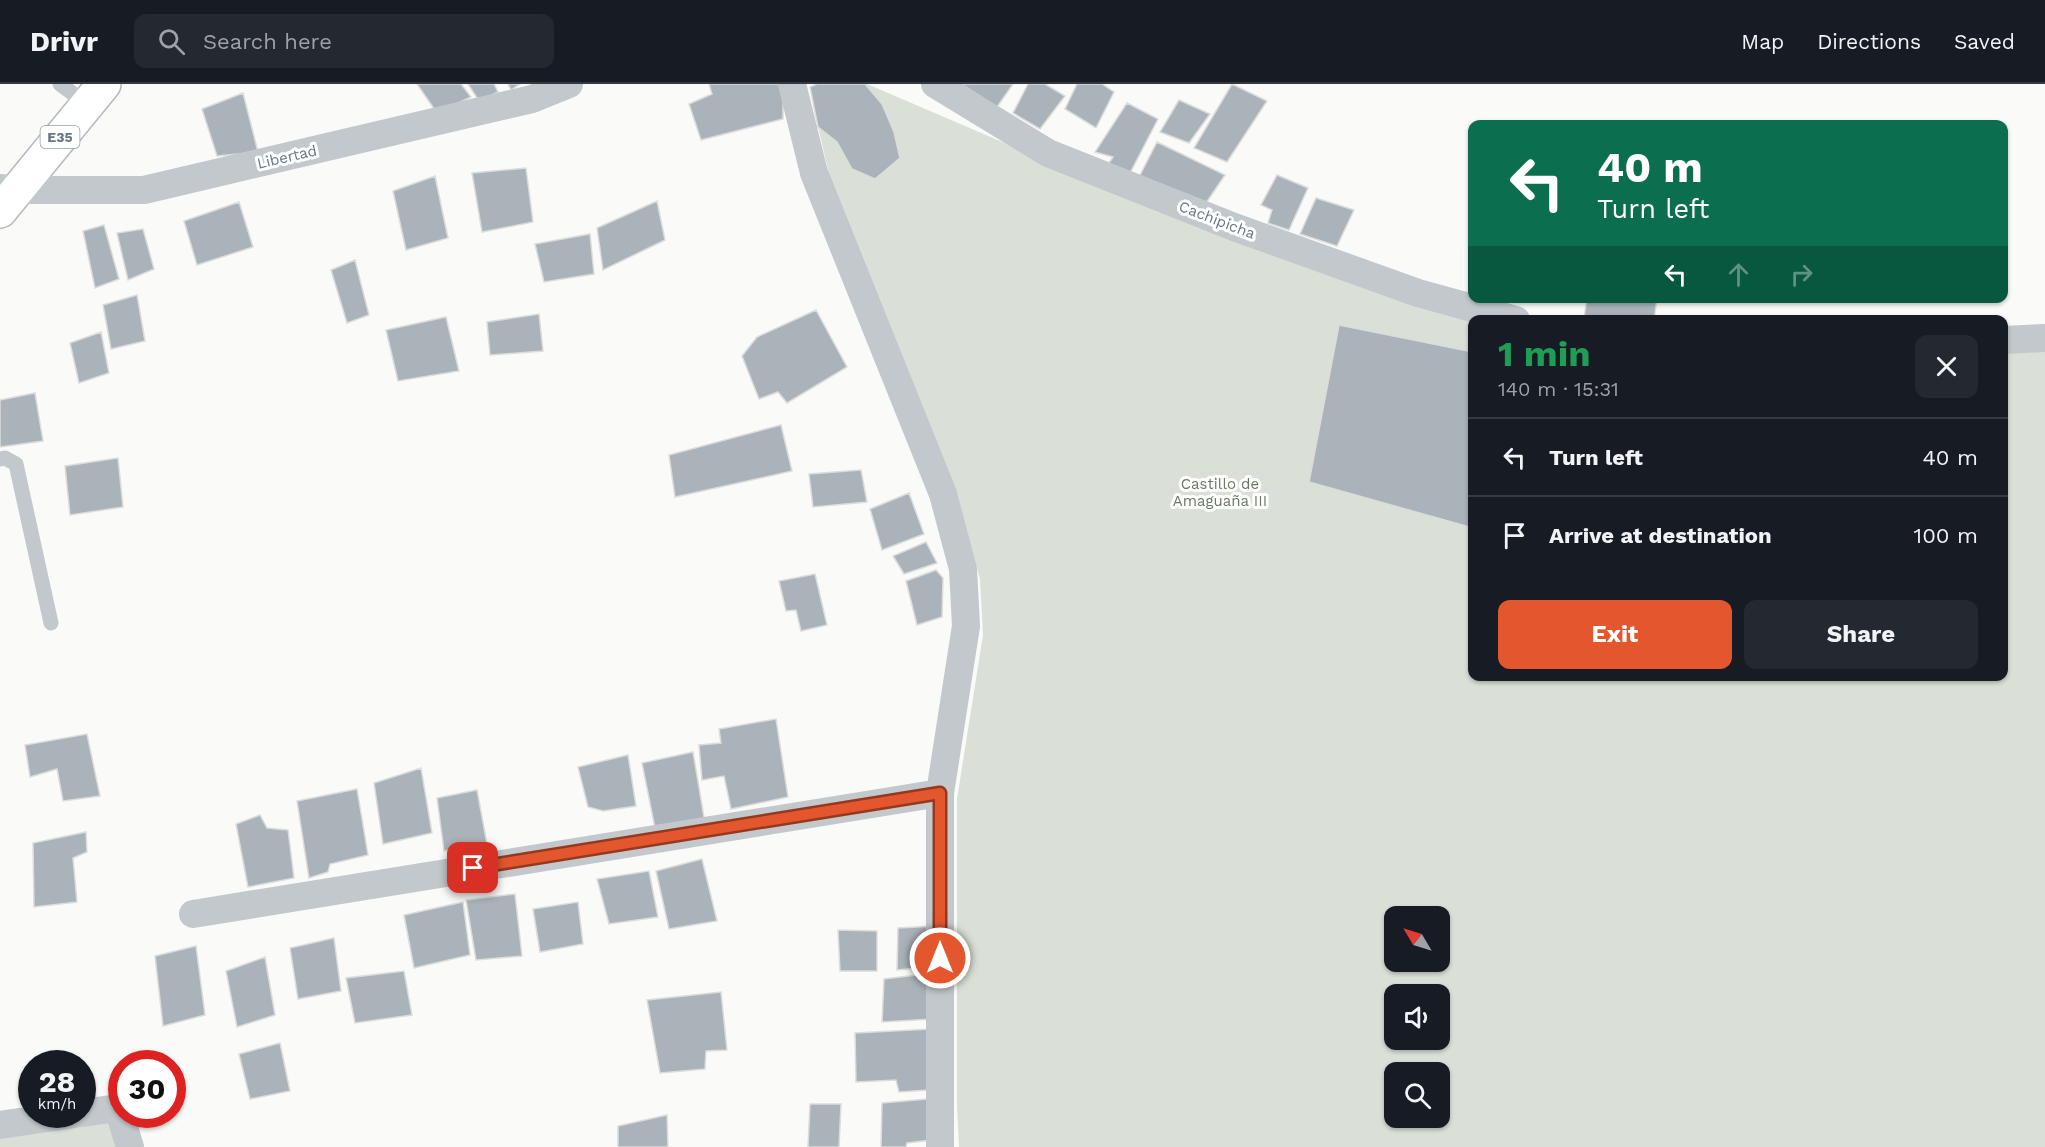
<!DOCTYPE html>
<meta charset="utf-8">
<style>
:root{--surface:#171b24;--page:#242831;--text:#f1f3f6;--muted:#9ea1a6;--line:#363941;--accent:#e4572e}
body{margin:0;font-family:"Work Sans",sans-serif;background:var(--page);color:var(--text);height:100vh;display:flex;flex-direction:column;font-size:22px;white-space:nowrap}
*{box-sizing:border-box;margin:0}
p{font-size:20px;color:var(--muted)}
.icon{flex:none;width:33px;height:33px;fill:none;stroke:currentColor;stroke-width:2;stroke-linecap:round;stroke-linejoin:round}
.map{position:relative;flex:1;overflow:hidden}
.sheet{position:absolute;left:1468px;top:231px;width:540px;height:366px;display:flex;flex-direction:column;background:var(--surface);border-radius:12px;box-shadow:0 2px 4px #0004}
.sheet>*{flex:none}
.banner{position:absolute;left:1468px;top:36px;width:540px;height:183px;border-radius:12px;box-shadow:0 2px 4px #0004;background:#0b6e4f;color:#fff;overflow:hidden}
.needle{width:39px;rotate:308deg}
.tools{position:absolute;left:1384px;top:822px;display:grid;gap:12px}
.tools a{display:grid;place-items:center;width:66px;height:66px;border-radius:12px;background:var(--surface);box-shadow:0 2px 4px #0004;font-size:30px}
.speed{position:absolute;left:18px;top:966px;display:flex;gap:12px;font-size:30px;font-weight:700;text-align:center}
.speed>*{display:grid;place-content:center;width:78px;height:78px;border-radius:50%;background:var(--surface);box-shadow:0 2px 4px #0004;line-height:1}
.speed small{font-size:15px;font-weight:400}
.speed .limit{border:9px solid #d22;background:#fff;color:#111}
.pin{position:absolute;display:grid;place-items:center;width:51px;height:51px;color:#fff;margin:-26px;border-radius:12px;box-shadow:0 3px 9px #0006}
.me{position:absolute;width:66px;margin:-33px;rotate:0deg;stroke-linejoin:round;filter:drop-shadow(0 0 4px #0008)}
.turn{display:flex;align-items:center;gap:21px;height:126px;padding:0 30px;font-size:27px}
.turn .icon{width:78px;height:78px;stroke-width:2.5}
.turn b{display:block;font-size:42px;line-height:51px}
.lanes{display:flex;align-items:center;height:57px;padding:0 30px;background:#0003;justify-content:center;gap:30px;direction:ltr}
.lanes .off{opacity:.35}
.round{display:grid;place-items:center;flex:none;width:63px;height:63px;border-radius:12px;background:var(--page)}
.head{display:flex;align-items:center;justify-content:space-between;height:102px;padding:0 30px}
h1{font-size:36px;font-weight:700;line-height:45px;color:#1e9e55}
.primary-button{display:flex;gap:12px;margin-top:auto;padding:12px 30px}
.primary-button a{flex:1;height:69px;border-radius:12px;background:var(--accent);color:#fff;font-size:24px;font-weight:700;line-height:69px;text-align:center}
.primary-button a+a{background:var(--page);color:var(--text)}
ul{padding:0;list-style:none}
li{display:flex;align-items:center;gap:18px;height:78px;padding:0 30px;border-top:2px solid var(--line)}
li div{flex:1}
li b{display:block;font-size:22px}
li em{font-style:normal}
header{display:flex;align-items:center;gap:36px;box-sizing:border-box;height:84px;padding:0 30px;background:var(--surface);border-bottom:2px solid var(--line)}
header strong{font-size:28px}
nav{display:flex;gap:33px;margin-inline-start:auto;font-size:21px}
.search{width:420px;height:54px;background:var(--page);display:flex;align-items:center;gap:15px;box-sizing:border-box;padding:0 21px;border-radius:12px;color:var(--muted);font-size:22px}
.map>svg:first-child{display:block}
.green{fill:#dadfd7;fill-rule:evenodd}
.building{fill:#aab3b9;stroke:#dcdcda;stroke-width:1.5}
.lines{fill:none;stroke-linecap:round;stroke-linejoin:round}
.trunk-casing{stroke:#b4b9bd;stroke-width:36}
.service{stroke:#c3c8cc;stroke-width:15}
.minor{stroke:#c3c8cc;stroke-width:28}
.trunk{stroke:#fff;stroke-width:33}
.route-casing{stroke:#94391e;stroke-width:15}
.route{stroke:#e4572e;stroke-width:10}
.labels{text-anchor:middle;stroke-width:6;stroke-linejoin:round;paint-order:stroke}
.shield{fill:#fff;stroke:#939fa8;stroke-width:1.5}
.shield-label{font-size:14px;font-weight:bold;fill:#657683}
.street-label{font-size:15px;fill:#657683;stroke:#fff}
.park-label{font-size:15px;fill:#687a64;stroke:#fff}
</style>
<header>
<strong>Drivr</strong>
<div class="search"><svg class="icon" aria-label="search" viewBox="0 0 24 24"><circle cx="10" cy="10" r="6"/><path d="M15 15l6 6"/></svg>Search here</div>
<nav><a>Map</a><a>Directions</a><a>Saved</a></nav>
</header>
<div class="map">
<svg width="2045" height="1063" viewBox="0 0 2045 1063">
<rect width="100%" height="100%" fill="#fafaf8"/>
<path class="green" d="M859,0H867L1063,84L1473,236V592H2004V264H2045V1063H959L957,1023V715L983,551L980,495L960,421L832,104L813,20ZM1395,832H1440V878H1395ZM1395,910H1440V956H1395ZM1395,988H1440V1034H1395Z
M116,1018L131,1063H0V1038Z"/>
<path class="building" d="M417,0H461L471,13L437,29Z
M468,0H494L498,8L479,17Z
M508,0H520L511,6Z
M709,0H783V35L701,56L689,20L712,10Z
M817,0H865L882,20L894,48L900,74L875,95L852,85L837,58L818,43L810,3Z
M961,0H1013L997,23Z
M1028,0H1045L1065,12L1040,45L1013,29Z
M1077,0H1102L1114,8L1096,44L1065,25Z
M1232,0L1267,17L1227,78L1194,64Z
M243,9L258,68L217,72L202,25Z
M1179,16L1210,30L1189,59L1160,48Z
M1127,19L1158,35L1129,91L1107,82L1113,73L1095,68Z
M1157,58L1225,91L1206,119L1138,95Z
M526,84L533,138L482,148L472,89Z
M1277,91L1308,104L1289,146L1268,139L1272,126L1261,121Z
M435,92L448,154L406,166L393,107Z
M1316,114L1354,126L1337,162L1300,150Z
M657,117L665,156L603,186L597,144Z
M239,118L253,163L197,181L184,137Z
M104,141L119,195L95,204L83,147Z
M143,145L154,185L128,196L117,149Z
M590,150L594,190L544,198L535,160Z
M355,176L369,231L347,239L331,186Z
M137,211L145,257L111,265L103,221Z
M1587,214H1657L1654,236L1584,234Z
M816,226L847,283L787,319L778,308L759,315L742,272L757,253Z
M539,230L543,267L490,271L487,238Z
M446,233L459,287L398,297L386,246Z
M1339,241L1473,268V444L1309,398Z
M101,248L109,289L79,299L70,259Z
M35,309L43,357L0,363V316Z
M781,341L792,387L675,413L669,371Z
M118,374L123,423L70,431L65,382Z
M861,386L867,418L813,423L809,390Z
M909,409L924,450L882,466L870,425Z
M926,458L937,479L904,490L893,472Z
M936,486L943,494L942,533L917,541L906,497Z
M815,490L827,541L801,547L796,526L786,527L779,497Z
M776,635L788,713L731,725L724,692L702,696L699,661L721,659L719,645Z
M87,650L100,712L63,717L57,685L30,693L25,661Z
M693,668L705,739L656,749L642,679Z
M628,671L636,722L603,727L588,723L578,683Z
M421,684L432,749L383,760L374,699Z
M357,705L368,771L330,780L328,788L309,794L297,717Z
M477,706L487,760L444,767L437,714Z
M260,731L267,744L288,746L294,794L248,803L236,740Z
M86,748L87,768L73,774L77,818L34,823L33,759Z
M702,775L717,837L669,845L656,787Z
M649,787L658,833L609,840L597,795Z
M515,810L522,872L476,876L466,816Z
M463,818L470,871L414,884L404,831Z
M578,818L583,860L540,868L533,825Z
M937,842L938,882L897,886L898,844Z
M838,846L877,847V887H840Z
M334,854L341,907L298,915L290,864Z
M196,862L205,931L163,942L155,872Z
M265,873L275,931L237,943L226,887Z
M404,887L412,931L355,939L346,894Z
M933,889V935L882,938L884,895Z
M721,908L727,966L706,967L705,985L660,989L647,916Z
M931,945L928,1006L899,1008L896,996L856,998L855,949Z
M280,959L290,1007L250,1015L239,970Z
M928,1015L931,1056L907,1059L906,1063H881L882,1019Z
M810,1020H841L839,1063H808Z
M667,1031L668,1063H618V1042Z"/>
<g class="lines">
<defs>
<path id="trunk" d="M0,127L104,0"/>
</defs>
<use href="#trunk" class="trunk-casing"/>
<path class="service" d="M60,0L87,20
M0,375L5,374L16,380L51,539"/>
<path class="minor" d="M792,0L814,89L943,410L963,485L966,542L940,709V1063
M935,0L1048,69L1234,143L1418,209L1516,236
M0,104L16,106H144L532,15L569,0
M2004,256L2045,254
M193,830L940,709
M82,1029L118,1024L130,1063
M0,1041L75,1030"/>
<use href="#trunk" class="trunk"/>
</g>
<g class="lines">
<defs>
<path id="route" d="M473,784L940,709V874"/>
</defs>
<use href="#route" class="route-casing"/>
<use href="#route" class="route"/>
</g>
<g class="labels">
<rect class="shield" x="40.5" y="42" width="39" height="22" rx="4.5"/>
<g class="shield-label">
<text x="60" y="58">E35</text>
</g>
<g class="street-label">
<text transform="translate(287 73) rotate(-13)" y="5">Libertad</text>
<text transform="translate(1217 136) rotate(21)" y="5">Cachipicha</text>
</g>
<g class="park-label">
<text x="1220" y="405">Castillo de<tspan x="1220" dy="17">Amaguaña III</tspan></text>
</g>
</g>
</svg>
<div class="tools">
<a><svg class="needle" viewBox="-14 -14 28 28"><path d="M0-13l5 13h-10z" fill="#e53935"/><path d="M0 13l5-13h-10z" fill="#9ea1a6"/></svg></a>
<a><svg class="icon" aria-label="sound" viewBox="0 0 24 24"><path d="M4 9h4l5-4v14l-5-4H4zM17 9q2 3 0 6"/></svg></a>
<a><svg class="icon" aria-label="search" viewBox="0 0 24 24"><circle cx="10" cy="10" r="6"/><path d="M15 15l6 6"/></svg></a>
</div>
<div class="speed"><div>28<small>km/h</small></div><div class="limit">30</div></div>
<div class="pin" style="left:473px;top:784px;background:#d93025"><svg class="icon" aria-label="arrive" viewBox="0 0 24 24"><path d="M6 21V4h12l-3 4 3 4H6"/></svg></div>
<svg class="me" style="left:940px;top:874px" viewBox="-20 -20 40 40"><circle r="17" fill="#e4572e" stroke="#fff" stroke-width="3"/><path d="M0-11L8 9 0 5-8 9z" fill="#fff"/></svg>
<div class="banner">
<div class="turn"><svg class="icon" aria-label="left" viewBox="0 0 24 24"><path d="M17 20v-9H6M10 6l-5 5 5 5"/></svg><div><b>40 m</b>Turn left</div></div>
<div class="lanes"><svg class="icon" aria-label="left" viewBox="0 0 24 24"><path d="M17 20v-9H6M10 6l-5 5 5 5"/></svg><svg class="icon off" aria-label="ahead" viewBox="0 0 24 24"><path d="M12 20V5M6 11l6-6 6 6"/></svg><svg class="icon off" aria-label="right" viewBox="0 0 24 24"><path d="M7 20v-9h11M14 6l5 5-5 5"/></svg></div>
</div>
<section class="sheet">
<div class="head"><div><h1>1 min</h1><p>140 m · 15:31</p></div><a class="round"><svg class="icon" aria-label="close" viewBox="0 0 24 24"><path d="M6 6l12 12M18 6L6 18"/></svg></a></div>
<ul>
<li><svg class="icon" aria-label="left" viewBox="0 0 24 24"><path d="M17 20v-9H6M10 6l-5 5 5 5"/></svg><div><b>Turn left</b></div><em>40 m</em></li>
<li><svg class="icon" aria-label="arrive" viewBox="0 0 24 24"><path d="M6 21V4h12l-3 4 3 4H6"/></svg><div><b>Arrive at destination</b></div><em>100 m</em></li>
</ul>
<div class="primary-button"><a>Exit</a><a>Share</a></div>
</section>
</div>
